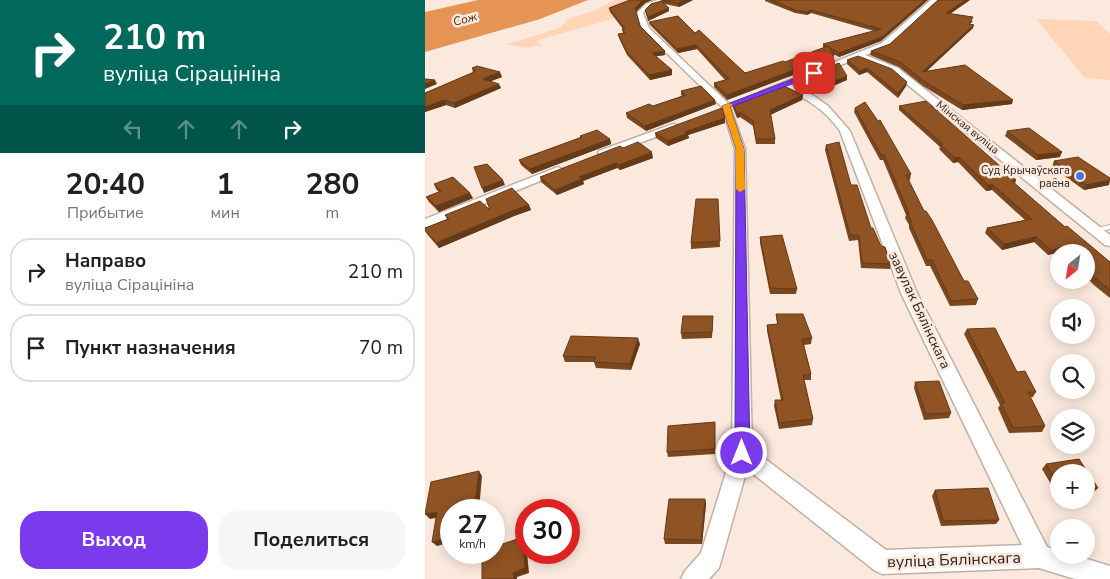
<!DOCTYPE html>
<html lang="ru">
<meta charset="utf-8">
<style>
:root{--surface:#fff;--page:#f6f6f6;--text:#202124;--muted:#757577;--line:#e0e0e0;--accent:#7c3aed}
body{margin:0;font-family:"Nunito Sans",sans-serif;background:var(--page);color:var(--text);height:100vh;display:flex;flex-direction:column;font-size:19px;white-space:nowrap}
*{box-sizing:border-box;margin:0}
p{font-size:16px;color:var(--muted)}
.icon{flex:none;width:28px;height:28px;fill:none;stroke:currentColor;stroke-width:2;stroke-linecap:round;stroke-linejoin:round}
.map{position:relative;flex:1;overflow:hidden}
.drawer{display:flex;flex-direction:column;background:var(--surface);width:425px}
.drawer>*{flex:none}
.guide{background:#00695c;color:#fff;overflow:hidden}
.needle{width:32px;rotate:210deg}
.tools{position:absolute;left:625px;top:244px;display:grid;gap:10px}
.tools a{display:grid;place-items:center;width:45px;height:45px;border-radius:50%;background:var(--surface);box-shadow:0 2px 12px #0003;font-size:25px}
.speed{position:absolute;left:15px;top:499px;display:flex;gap:10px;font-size:25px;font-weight:700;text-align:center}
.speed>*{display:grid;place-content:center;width:65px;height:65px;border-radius:50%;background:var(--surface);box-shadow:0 2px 12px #0003;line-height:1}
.speed small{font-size:12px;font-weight:400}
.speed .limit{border:8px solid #d22;background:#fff;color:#111}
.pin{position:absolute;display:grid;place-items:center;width:42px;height:42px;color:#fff;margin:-21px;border-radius:10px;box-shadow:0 2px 8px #0006}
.me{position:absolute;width:55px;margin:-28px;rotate:0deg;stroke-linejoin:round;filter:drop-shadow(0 0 4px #0008)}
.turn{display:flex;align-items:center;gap:18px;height:105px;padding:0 20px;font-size:22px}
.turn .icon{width:65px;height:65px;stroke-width:2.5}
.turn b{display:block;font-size:35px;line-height:42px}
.lanes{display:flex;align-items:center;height:48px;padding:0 20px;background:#0003;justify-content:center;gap:25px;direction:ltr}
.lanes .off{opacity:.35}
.eta{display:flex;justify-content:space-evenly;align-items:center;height:85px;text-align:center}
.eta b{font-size:30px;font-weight:700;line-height:35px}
.primary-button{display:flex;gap:10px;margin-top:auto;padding:10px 20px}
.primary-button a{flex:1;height:58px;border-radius:20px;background:var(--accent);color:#fff;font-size:20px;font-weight:700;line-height:58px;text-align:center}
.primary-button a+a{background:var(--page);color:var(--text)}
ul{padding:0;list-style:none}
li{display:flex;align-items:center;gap:15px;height:68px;margin:0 10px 8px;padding:0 10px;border:2px solid var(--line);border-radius:20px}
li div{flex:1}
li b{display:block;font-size:19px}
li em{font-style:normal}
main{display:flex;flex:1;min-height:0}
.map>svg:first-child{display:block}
.green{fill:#ffd5b8}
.water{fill:#e69356}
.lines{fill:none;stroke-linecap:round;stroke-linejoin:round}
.service-casing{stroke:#c1b0a4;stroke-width:2}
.minor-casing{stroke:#c1b0a4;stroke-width:3}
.service{fill:#fff;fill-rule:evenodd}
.minor{fill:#fff;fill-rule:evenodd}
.wall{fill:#7b471f}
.shaded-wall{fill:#643a19}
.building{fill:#8f5324;stroke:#643a19}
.route{fill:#7c3aed;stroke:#51269a}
.slow{fill:#f59e0b}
.poi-dot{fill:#4975e7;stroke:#fbe9dd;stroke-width:2}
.labels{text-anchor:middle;stroke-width:5;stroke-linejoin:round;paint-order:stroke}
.far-street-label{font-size:11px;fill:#29221e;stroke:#fbe9dd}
.far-poi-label{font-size:11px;fill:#29221e;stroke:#fbe9dd;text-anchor:end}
.far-water-label{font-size:12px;font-style:italic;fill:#4a290f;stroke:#fbe9dd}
.street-label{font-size:14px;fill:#29221e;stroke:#fbe9dd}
.near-street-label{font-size:16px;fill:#29221e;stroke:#fbe9dd}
</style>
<main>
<section class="drawer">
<div class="guide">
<div class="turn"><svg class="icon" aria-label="right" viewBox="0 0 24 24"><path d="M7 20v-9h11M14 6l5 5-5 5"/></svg><div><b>210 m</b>вуліца Сірацініна</div></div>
<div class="lanes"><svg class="icon off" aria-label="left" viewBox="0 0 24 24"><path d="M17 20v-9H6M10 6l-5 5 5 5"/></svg><svg class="icon off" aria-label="ahead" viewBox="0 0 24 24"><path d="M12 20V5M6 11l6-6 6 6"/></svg><svg class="icon off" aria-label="ahead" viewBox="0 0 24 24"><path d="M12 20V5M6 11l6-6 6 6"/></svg><svg class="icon" aria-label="right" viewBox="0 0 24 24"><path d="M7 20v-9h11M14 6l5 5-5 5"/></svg></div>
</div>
<div class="eta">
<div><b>20:40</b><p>Прибытие</p></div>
<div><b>1</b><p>мин</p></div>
<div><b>280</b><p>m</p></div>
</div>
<ul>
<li><svg class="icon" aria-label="right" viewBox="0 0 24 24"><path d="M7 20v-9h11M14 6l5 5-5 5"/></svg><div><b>Направо</b><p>вуліца Сірацініна</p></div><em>210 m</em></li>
<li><svg class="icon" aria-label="arrive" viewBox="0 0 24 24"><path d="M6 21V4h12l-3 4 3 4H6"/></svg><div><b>Пункт назначения</b></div><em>70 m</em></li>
</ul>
<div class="primary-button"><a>Выход</a><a>Поделиться</a></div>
</section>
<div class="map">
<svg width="685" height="579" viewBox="0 0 685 579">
<rect width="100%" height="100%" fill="#fbe9dd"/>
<path class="green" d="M190,0H208L207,13L111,41L117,45L101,48L82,44L135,28L143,19L168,11Z
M611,19L671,21L685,34V80L660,78Z"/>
<path class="water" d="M53,0H163L115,19L0,52V12Z"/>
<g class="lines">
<defs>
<path id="service" d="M685,225V229L670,232L667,230L668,229Z"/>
<path id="minor" d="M233,0H243L225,6L218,13L224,28L304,104L320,149L327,449L461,550L597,545L476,293L415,131C400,110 382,98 358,88L339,95L335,92L457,43L506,0H513L463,47L440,55L473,68L685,235V246L680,245L467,72L433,58L366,85L389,96L403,106L425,131L492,293L622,547L634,550V555H649L685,566V579H650L614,568L457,574L449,570L322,469L294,568L284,579H256L260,571L276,553L307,453L310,149L297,107L217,29L212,13L221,4Z
M248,124L252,125V129L182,155L178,156L173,153L174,151Z
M133,167L139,170L137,172L0,228V219Z"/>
</defs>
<use href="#service" class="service-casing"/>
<use href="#minor" class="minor-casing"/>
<use href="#service" class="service"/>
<use href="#minor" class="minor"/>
</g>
<path class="wall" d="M205,0H227L220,3L211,11L215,26L240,55L231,56L247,70V75L225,80L202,55L194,38L193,34H198L197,29H198L185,12L184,8Z
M237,0H268L254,7L240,4L244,11L223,21L220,10Z
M340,0H503L456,41L414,57L408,54V60L302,100L289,87V83L300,80L272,49L253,53L225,25L224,22L270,33L320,73L360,62L398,48V44L449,31L386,13L382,15L370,13L340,1Z
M513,0H545L525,14L548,21L545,24L548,28L502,71L587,104L537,110L498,86L474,67L445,55L446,51L465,44Z
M422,60L482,82L481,86L473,98L442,72L434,75L422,64Z
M47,68L77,77L65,81L76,88L30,108L21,105L0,112V93L48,73Z
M370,80H422L389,94L370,84Z
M256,91L291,104L221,131L202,118L201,113L228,106L257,96L256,95Z
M378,95L377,100L345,115L350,139V144H331L328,126L315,117L312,118L308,108V103Z
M474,106L591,180L590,184L640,227L685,262V298L670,286L661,277V252H635L623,255L609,242L577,250L560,233L562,228L600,220L567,190L561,191L533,162L528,163L514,149L515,147L474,110Z
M430,108L486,174L485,180H484L499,211L539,281L553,299L551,305L525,306L505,266H501L484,228V225L480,218L481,215L458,160H455L429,112Z
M300,118V123L263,135L264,138L243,146L231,138L230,133Z
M582,131L635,157L611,160L580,136Z
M155,136L185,139L186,144L107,174L96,165L94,160L155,138Z
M401,145L426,185L446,228L466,264L465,269L436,268L433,240L424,241L400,150Z
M198,148L228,158L195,170L192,168L158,181L159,184L132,195L116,182L115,177Z
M629,161L684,185L659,190L627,167Z
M9,184L48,198L14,212L4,202L1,197L14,192L11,189Z
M293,199L295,247L266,249V243Z
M104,205L106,210L89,216L14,248L2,234L0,231V228L22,219L20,215Z
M335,237L372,289L371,294H345L335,243Z
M351,314L387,338L386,344L379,345L386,374V380H379L388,419L387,425L354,429L349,406L350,400H356L342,331V325L352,324Z
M288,321L287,338L257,339L256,333Z
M542,329L592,372L611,392L608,397H605L620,426L617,432L584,433L573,408L575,405L539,334Z
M215,344L206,370L171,368L169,362H140L138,356Z
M490,382L526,413L524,418L499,420L489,388Z
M290,422V454L243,457L242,452Z
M654,459L673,488L668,493L661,495V472H634V498L617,469L621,464Z
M510,490L574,520L571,524L516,526L507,496Z
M280,499L281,504L277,544H240L239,539Z"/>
<path class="shaded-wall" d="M218,0H227L220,3L211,12L210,8Z
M260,0H268L254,7L253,3Z
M500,0H503L456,41L414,57V53L457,37Z
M541,0H545L520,17L521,13Z
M244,8V11L223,21V17Z
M386,10V13L382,15V12Z
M549,25L548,28L496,76L497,72Z
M271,45L272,49L253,53L252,49Z
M240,51V55L227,57V53Z
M409,55L408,60L302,100V95Z
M442,68V72L434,75L435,71Z
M247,70V75L225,80L224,75Z
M75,72L77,77L59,84L58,79Z
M422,76V80L389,94V89Z
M10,80L12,84L0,89V84Z
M482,82L481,86L473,98V93Z
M74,84L76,88L30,108L29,103Z
M378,95L377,100L345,115V110Z
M19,100L21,105L0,112V107Z
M290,100L291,104L221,131L220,126Z
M588,100L587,104L537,110L538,105Z
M315,112V117L312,118V114Z
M300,118V123L263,135L264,138L243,146V141L260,132Z
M185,139L186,144L107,174L105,169Z
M227,152L228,158L195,170L194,165Z
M637,152L635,157L611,160L613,155Z
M534,157L533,162L528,163L530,158Z
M191,163L192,168L158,181L159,184L132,195L130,190L154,177Z
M78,180L80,185L59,193L57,188Z
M685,180L684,185L659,190L661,185Z
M563,185H568L567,190L561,191Z
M45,193L48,198L14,212L11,206Z
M104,205L106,210L89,216L14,248L11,243L87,211Z
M611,237L609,242L577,250L579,244Z
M638,247L635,252L623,255L626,250Z
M213,338L215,344L206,370L205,364Z
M54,471L57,476L54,510H49Z
M280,499L281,504L277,544L276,540Z
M12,512L16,517L5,519L0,514Z
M26,536V542L12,546L7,542Z
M98,537L101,541V552H102L104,573L92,577V579H89L88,573Z"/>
<path class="building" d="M205,0H218L210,8L215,26L240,51L227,53L247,70L224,75L201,51L193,34L200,33L197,29H200L184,8Z
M237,0H260L253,3Z
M346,0H500L457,37L414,53L398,44L456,29L386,10L382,12L370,10Z
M513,0H541L521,13L548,17L544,24L549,25L497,72L540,65L588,100L538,105L499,81L475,62L446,51L465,44Z
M236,1L244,8L223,17L220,10L226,4Z
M253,16L270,33L274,30L320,73L358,61L360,62L403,46L409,55L302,95L289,83L304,79L271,45L252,49L224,22Z
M433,56L467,69L482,82L473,93L442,68L435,71L422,60Z
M414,63L422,76L389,89L370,80Z
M52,66L75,72L58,79L74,84L29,103L19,100L0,107V93L49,72L50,70L47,68Z
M0,79H1L10,80L0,84Z
M357,85L378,95L345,110L350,139H331L328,121L315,112L312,114L308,103Z
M276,86L290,100L220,126L201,113L224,104L228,106L261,95L256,91Z
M501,101L591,180L587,181L640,227L642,226L685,262V290L674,281L661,269V252H644L638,247L626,250L611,237L579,244L562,228L607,219L568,185H563L534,157L530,158L515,144H518L474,106Z
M440,102L453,121L455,120L486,174L481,175L499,211H501L507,220L539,281H543L553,299L526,301L507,260H502L485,222H487L482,213H484L459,155H456L430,108Z
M297,108L300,118L260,132L263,133L243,141L230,133Z
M604,128L637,152L613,155L582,131Z
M172,130L185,139L105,169L94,160L157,137L155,136Z
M213,142L227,152L194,165L191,163L154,177L157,179L130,190L115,177L195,146L198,148Z
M414,142L426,185H432L446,228H448L456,246L460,247L466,264L437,263L434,235H425L401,145Z
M653,157L685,178V180L661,185L629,161Z
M62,164L78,180L57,188L49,167Z
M28,177L45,193L11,206L1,197L16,191L9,184Z
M87,188L104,205L87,211L11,243L0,230V228L24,219L20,215L55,201L65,210L61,199Z
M271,199H293L295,241L266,243Z
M357,235L372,289L345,288L335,237Z
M351,314H378L387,338L377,339L386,374L378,375L388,419L354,423L350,400H358L342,325L353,324Z
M258,316H288L287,332L256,333Z
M570,328L592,372L600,371L611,392H603L620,426L588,428L576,403H580L542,329Z
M146,336L213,338L205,364L169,362L171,357L138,356Z
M514,381L526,413L501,414L490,382Z
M290,422V449L242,452L243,426Z
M654,459L673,488L661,490V472H634V486L621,464Z
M54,471L49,510H26V536L7,542L12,512L0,514L6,482Z
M563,488L574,520L518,521L510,490Z
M244,499H280L276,540L239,539Z
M98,537L100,568L88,573L89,579H57V552H69V547Z"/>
<path class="route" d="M389,71L391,72V75L305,107L319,149L325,453L323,458L317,460L312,458L310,453L311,149L297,106Z"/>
<path class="slow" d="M304,103L308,105L305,107L319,149L320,189L315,192L311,189V149L297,106Z"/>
<circle class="poi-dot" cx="655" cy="176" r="5"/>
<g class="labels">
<g class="far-street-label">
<text transform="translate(543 127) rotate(39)" y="4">Мінская вуліца</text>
</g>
<g class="far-poi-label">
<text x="645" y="174">Суд Крычаўскага<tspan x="645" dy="13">раёна</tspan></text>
</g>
<g class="far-water-label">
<text transform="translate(40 19) rotate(-15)" y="4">Сож</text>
</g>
<g class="street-label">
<text transform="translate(495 310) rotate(65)" y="5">завулак Бялінскага</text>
</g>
<g class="near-street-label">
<text transform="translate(529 559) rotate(-2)" y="6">вуліца Бялінскага</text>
</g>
</g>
</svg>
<div class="tools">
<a><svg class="needle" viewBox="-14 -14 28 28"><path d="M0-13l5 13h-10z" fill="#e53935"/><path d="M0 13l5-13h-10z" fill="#757577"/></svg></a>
<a><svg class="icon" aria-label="sound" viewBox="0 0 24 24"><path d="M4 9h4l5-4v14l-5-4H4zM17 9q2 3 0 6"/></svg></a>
<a><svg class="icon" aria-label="search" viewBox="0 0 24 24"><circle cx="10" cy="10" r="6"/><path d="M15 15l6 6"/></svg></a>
<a><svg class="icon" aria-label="layers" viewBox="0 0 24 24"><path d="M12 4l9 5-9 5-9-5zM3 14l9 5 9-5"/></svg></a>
<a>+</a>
<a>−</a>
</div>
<div class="speed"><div>27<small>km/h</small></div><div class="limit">30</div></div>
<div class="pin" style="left:389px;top:73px;background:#d93025"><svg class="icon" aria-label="arrive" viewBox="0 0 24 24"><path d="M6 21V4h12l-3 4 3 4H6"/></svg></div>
<svg class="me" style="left:317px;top:453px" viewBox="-20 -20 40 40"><circle r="17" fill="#7c3aed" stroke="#fff" stroke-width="3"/><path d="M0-11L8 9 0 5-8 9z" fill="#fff"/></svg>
</div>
</main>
